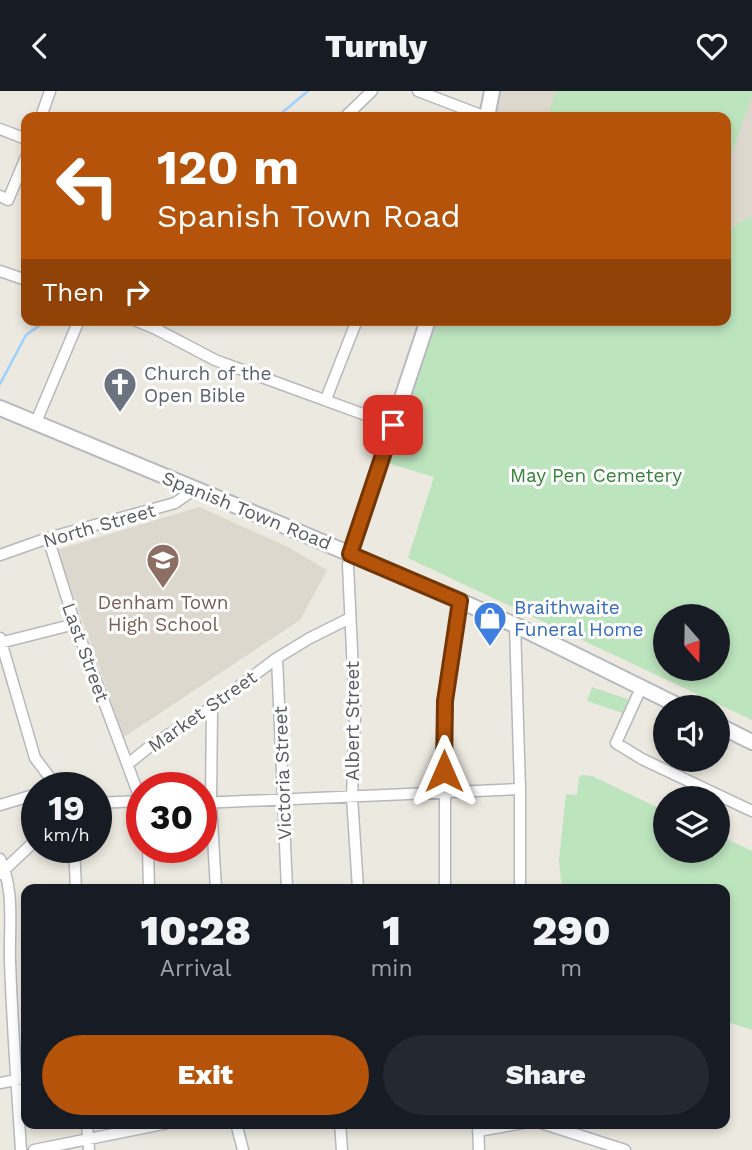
<!DOCTYPE html>
<style>
:root{--surface:#171b24;--page:#242831;--text:#f1f3f6;--muted:#9ea1a6;--accent:#b45309}
body{margin:0;font-family:"Work Sans",sans-serif;background:var(--page);color:var(--text);height:100vh;display:flex;flex-direction:column;font-size:26px;white-space:nowrap}
*{box-sizing:border-box;margin:0}
p{font-size:23px;color:var(--muted)}
.icon{flex:none;width:38px;height:38px;fill:none;stroke:currentColor;stroke-width:2;stroke-linecap:round;stroke-linejoin:round}
.map{position:relative;flex:1;overflow:hidden}
.panel{position:absolute;left:21px;top:793px;width:709px;height:245px;display:flex;flex-direction:column;background:var(--surface);border-radius:14px;box-shadow:0 4px 10px #0003}
.panel>*{flex:none}
.guide{position:absolute;left:21px;top:21px;width:710px;height:214px;border-radius:14px;box-shadow:0 4px 10px #0003;background:#b45309;color:#fff;overflow:hidden}
.needle{width:46px;rotate:160deg}
.tools{position:absolute;left:653px;top:513px;display:grid;gap:14px}
.tools a{display:grid;place-items:center;width:77px;height:77px;border-radius:50%;background:var(--surface);box-shadow:0 4px 10px #0003;font-size:35px}
.speed{position:absolute;left:21px;top:681px;display:flex;gap:14px;font-size:35px;font-weight:700;text-align:center}
.speed>*{display:grid;place-content:center;width:91px;height:91px;border-radius:50%;background:var(--surface);box-shadow:0 4px 10px #0003;line-height:1}
.speed small{font-size:18px;font-weight:400}
.speed .limit{border:10px solid #d22;background:#fff;color:#111}
.pin{position:absolute;display:grid;place-items:center;width:60px;height:60px;color:#fff;margin:-30px;border-radius:14px;box-shadow:0 4px 10px #0006}
.me{position:absolute;width:77px;margin:-38px;rotate:0deg;stroke-linejoin:round;filter:drop-shadow(0 0 5px #0008)}
.turn{display:flex;align-items:center;gap:24px;height:147px;padding:0 21px;font-size:32px}
.turn .icon{width:91px;height:91px;stroke-width:2.5}
.turn b{display:block;font-size:49px;line-height:60px}
.then{display:flex;align-items:center;height:66px;padding:0 21px;background:#0003;gap:14px;font-size:26px}
.eta{display:flex;justify-content:space-evenly;align-items:center;height:119px;text-align:center}
.eta b{font-size:42px;font-weight:800;line-height:49px}
.button{display:flex;gap:14px;margin-top:auto;padding:14px 21px}
.button a{flex:1;height:80px;border-radius:42px;background:var(--accent);color:#fff;font-size:28px;font-weight:800;line-height:80px;text-align:center}
.button a+a{background:var(--page);color:var(--text)}
header{display:flex;justify-content:space-between;align-items:center;height:91px;padding:0 21px;background:var(--surface);font-size:32px;font-weight:800}
.map>svg:first-child{display:block}
.education{fill:#dcd8ce}
.green{fill:#bce4bd;fill-rule:evenodd}
.lines{fill:none;stroke-linecap:round;stroke-linejoin:round}
.stream{stroke:#9ed1fe;stroke-width:2.5}
.street-casing{stroke:#b6b8bd;stroke-width:13}
.secondary-casing{stroke:#b6b9bf;stroke-width:18}
.street{stroke:#fff;stroke-width:10}
.secondary{stroke:#fff;stroke-width:14}
.route-casing{stroke:#753606;stroke-width:18}
.route{stroke:#b45309;stroke-width:12}
.labels{text-anchor:middle;stroke-width:6;stroke-linejoin:round;paint-order:stroke}
.worship-label{font-size:19px;fill:#5b616d;stroke:#fff;text-anchor:start}
.park-label{font-size:19px;fill:#35833b;stroke:#fff}
.street-label{font-size:19px;fill:#595c61;stroke:#fff}
.education-label{font-size:19px;fill:#785e54;stroke:#fff}
.shop-label{font-size:19px;fill:#366cbe;stroke:#fff;text-anchor:start}
</style>
<header><svg class="icon" aria-label="back" viewBox="0 0 24 24"><path d="M15 5l-7 7 7 7"/></svg>Turnly<svg class="icon" aria-label="heart" viewBox="0 0 24 24"><path d="M12 20l-8-8c-3-5 5-10 8-4 3-6 11-1 8 4z"/></svg></header>
<div class="map">
<svg width="752" height="1059" viewBox="0 0 752 1059">
<rect width="100%" height="100%" fill="#ece9e0"/>
<path class="education" d="M499,0H752V125L726,140V26H494Z
M199,416L288,456L327,479L300,529L121,648L110,606L57,459Z"/>
<path class="green" d="M556,0H752V4L726,80V26H561L549,22Z
M752,125V629L408,467L434,386L388,372L438,229H726V140ZM665,525H718V578H665Z
M592,596L630,609L625,623L587,610Z
M582,684L592,685L665,720V760H718V744L752,760V939L725,930L724,798H562L559,769L566,703L577,704L579,686Z"/>
<g class="lines">
<path class="stream" d="M277,26L308,0
M0,293L26,244L47,229"/>
<defs>
<path id="street" d="M418,0L486,26
M41,26L50,0
M345,26L372,0
M0,38L26,48
M0,105L8,109L26,66
M0,180L26,189
M134,229L154,237L215,269L393,334
M326,308L357,229
M36,331L79,229
M48,447L75,533L141,710L96,712
M350,463L348,474L355,624L352,706L358,798
M0,464L48,447L175,412L195,398
M515,534L520,698V798
M0,547L35,667L57,696
M0,552L75,533
M277,567L287,798
M641,597L616,652L642,668L752,720
M212,616L211,712L216,798
M128,673L149,656L212,616L277,567L310,547L350,527
M201,712L520,698
M0,714L37,703
M74,756L76,798
M148,756L149,798
M0,768C15,799 9,835 10,869C12,932 17,996 21,1059
M0,783L37,748
M445,798V610L460,510
M0,992L26,987
M87,1032L89,1059
M236,1032L243,1059
M340,1032L342,1059
M478,1032L479,1059
M541,1032L625,1059
M478,1040L523,1032
M34,1059L168,1032"/>
<path id="secondary" d="M487,26L492,0
M0,317L280,433L460,510L515,534L681,616
M350,463L428,229
M718,634L752,651"/>
</defs>
<use href="#street" class="street-casing"/>
<use href="#secondary" class="secondary-casing"/>
<use href="#street" class="street"/>
<use href="#secondary" class="secondary"/>
</g>
<g class="lines">
<defs>
<path id="route" d="M393,334L350,463L460,510L445,610L444,680"/>
</defs>
<use href="#route" class="route-casing"/>
<use href="#route" class="route"/>
</g>
<defs>
<symbol id="church-pin" viewBox="-11 -11 22 30"><path d="M0 17L-7.5 6A9.5 9.5 0 1 1 7.5 6Z" fill="#6b7280" stroke="#fff"/><path d="M-1.2-6h2.4v3.5h3.3v2.4h-3.3V6h-2.4V-.1h-3.3v-2.4h3.3Z" fill="#fff"/></symbol>
<symbol id="school-pin" viewBox="-11 -11 22 30"><path d="M0 17L-7.5 6A9.5 9.5 0 1 1 7.5 6Z" fill="#8d6e63" stroke="#fff"/><path d="M0-5L7-2L0 1L-7-2ZM-4 1L0 2.5L4 1V4Q0 6-4 4Z" fill="#fff"/></symbol>
<symbol id="shop-pin" viewBox="-11 -11 22 30"><path d="M0 17L-7.5 6A9.5 9.5 0 1 1 7.5 6Z" fill="#3f7fe0" stroke="#fff"/><path d="M-5-2.5h2.3a2.7 3.5 0 0 1 5.4 0H5L5.5 6h-11ZM-1.5-2.5h3a1.5 2.3 0 0 0-3 0Z" fill="#fff"/></symbol>
</defs>
<g fill-rule="evenodd">
<use href="#church-pin" x="101" y="274" width="38" height="52"/>
<use href="#school-pin" x="144" y="450" width="38" height="52"/>
<use href="#shop-pin" x="471" y="508" width="38" height="52"/>
</g>
<g class="labels">
<g class="worship-label">
<text x="144" y="289">Church of the<tspan x="144" dy="22">Open Bible</tspan></text>
</g>
<g class="park-label">
<text x="596" y="391">May Pen Cemetery</text>
</g>
<g class="street-label">
<text transform="translate(247 419) rotate(22)" y="7">Spanish Town Road</text>
<text transform="translate(99 434) rotate(-16)" y="7">North Street</text>
<text transform="translate(86 561) rotate(70)" y="7">Last Street</text>
<text transform="translate(202 620) rotate(-35)" y="7">Market Street</text>
<text transform="translate(352 630) rotate(-90)" y="7">Albert Street</text>
<text transform="translate(282 682) rotate(-92)" y="7">Victoria Street</text>
</g>
<g class="education-label">
<text x="163" y="518">Denham Town<tspan x="163" dy="22">High School</tspan></text>
</g>
<g class="shop-label">
<text x="514" y="523">Braithwaite<tspan x="514" dy="22">Funeral Home</tspan></text>
</g>
</g>
</svg>
<div class="tools">
<a><svg class="needle" viewBox="-14 -14 28 28"><path d="M0-13l5 13h-10z" fill="#e53935"/><path d="M0 13l5-13h-10z" fill="#9ea1a6"/></svg></a>
<a><svg class="icon" aria-label="sound" viewBox="0 0 24 24"><path d="M4 9h4l5-4v14l-5-4H4zM17 9q2 3 0 6"/></svg></a>
<a><svg class="icon" aria-label="layers" viewBox="0 0 24 24"><path d="M12 4l9 5-9 5-9-5zM3 14l9 5 9-5"/></svg></a>
</div>
<div class="speed"><div>19<small>km/h</small></div><div class="limit">30</div></div>
<div class="pin" style="left:393px;top:334px;background:#d93025"><svg class="icon" aria-label="arrive" viewBox="0 0 24 24"><path d="M6 21V4h12l-3 4 3 4H6"/></svg></div>
<svg class="me" style="left:444px;top:680px" viewBox="-20 -20 40 40"><path d="M0-17L14 15 0 8-14 15z" fill="#b45309" stroke="#fff" stroke-width="4"/></svg>
<div class="guide">
<div class="turn"><svg class="icon" aria-label="left" viewBox="0 0 24 24"><path d="M17 20v-9H6M10 6l-5 5 5 5"/></svg><div><b>120 m</b>Spanish Town Road</div></div>
<div class="then">Then<svg class="icon" aria-label="right" viewBox="0 0 24 24"><path d="M7 20v-9h11M14 6l5 5-5 5"/></svg></div>
</div>
<section class="panel">
<div class="eta">
<div><b>10:28</b><p>Arrival</p></div>
<div><b>1</b><p>min</p></div>
<div><b>290</b><p>m</p></div>
</div>
<div class="button"><a>Exit</a><a>Share</a></div>
</section>
</div>
